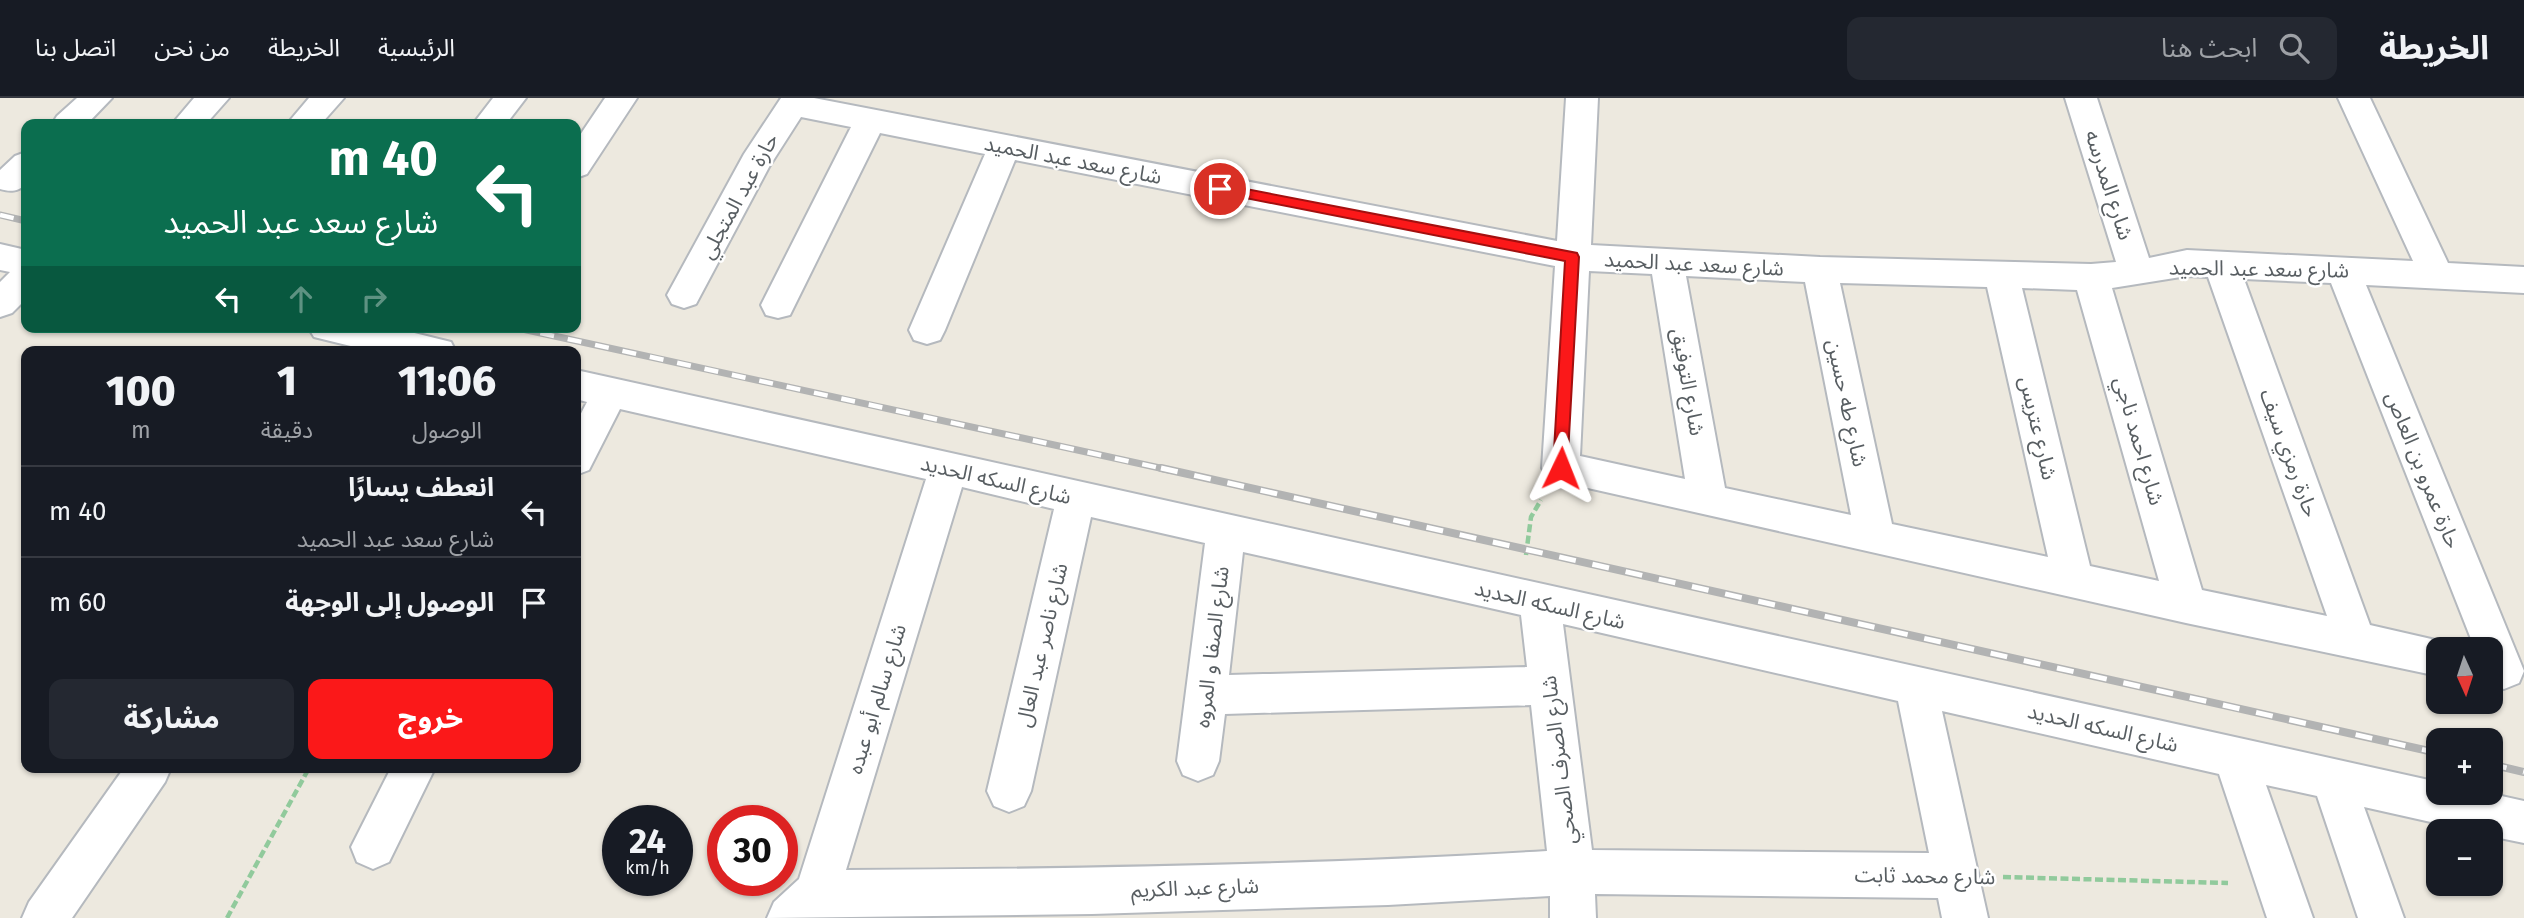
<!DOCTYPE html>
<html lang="ar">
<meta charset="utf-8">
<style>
:root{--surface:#171b24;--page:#242831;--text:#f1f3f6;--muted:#9ea1a6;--line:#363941;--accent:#fb1819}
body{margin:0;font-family:"Fira Sans","Noto Sans Arabic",sans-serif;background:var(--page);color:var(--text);direction:rtl;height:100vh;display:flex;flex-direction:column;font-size:26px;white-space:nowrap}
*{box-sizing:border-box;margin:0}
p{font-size:23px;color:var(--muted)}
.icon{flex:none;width:38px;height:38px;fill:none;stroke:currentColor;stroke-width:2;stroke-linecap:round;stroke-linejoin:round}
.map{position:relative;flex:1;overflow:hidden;direction:ltr}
.side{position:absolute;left:21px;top:248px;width:560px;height:427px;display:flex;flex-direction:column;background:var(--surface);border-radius:14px;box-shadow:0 2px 5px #0004;direction:rtl}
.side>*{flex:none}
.top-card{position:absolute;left:21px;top:21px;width:560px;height:214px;border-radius:14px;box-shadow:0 2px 5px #0004;direction:rtl;background:#0b6e4f;color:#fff;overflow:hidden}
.needle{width:46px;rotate:177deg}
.tools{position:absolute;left:2426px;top:539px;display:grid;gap:14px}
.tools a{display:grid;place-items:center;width:77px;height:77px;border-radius:14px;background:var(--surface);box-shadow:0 2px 5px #0004;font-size:35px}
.speed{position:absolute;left:602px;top:707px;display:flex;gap:14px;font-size:35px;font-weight:700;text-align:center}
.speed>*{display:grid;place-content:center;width:91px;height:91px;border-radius:50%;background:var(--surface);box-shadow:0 2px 5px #0004;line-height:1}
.speed small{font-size:18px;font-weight:400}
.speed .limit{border:10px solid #d22;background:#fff;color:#111}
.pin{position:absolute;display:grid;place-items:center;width:60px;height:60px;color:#fff;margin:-30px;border:4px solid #fff;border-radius:50%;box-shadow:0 2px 7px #0007}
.me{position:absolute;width:77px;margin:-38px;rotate:2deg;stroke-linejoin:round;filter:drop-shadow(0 0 5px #0008)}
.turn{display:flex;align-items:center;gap:24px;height:147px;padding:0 28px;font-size:32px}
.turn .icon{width:91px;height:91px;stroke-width:2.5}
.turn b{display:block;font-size:49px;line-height:60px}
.lanes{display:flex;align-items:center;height:66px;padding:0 28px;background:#0003;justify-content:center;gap:35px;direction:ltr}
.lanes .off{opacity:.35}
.eta{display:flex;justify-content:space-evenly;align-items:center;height:119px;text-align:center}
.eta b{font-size:42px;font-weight:800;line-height:49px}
.cta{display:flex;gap:14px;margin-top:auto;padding:14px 28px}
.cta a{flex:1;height:80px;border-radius:14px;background:var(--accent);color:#fff;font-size:28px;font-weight:800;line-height:80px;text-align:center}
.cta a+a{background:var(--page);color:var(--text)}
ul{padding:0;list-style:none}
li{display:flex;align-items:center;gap:21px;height:91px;padding:0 28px;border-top:2px solid var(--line)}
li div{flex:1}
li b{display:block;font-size:26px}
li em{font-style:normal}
header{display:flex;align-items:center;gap:42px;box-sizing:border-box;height:98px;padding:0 35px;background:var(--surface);border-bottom:2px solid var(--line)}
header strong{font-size:33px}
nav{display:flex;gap:38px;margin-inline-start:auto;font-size:24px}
.search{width:490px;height:63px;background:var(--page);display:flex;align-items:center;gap:18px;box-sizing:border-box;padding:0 24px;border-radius:14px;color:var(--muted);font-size:26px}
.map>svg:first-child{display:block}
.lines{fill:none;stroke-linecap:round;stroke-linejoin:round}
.street-casing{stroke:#b5b9be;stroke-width:4}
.path{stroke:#91ca9c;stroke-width:4.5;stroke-dasharray:8 3.5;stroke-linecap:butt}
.street{fill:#fff;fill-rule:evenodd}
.rail-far1-casing{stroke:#b2b3b3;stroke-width:7}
.rail-casing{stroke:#b2b3b3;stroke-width:8}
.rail-far1{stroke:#fff;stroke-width:4.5;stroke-dasharray:14;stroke-linecap:butt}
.rail{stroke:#fff;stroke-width:5;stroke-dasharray:17;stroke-linecap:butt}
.route{fill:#fb1819;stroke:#a31010;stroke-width:2}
.labels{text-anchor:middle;stroke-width:5;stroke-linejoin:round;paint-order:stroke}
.street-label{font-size:21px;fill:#585e62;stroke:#fff}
</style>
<header>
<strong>الخريطة</strong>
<div class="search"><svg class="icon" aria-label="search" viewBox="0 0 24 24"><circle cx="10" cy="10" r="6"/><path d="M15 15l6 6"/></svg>ابحث هنا</div>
<nav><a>الرئيسية</a><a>الخريطة</a><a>من نحن</a><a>اتصل بنا</a></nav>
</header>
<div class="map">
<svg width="2524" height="820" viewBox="0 0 2524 820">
<rect width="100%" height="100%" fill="#ede9df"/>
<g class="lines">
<defs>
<path id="street" d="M77,0H112L87,26H52L57,18Z
M194,0H229L206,26H172Z
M309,0H344L321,26H287Z
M493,0H526L506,26H473Z
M605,0H637L587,76L576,80V43Z
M781,0H814L1557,143L1566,0H1598L1591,147L1820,159L2091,166L2116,164L2065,0H2097L2149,160L2187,152L2413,163L2338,0H2370L2448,165L2524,169V195L2366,187L2524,573L2519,585L2504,591L2490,586V551H2475L2331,185L2244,181L2370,527L2453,546L2455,551H2438V578L2186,525L1548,381L1542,370L1555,168L1015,62L945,232L940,242L927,246L914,242L909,232L985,56L880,35L790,217L778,220L766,217L761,207L851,29L801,19L769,69L696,206L684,210L672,206L667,197L744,56ZM1589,173L1652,176L1685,381L1580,358ZM1686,178L1805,184L1851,417L1725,390ZM2187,178L2208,179L2327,518L2202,492L2112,190ZM1840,185L1987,189L2048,459L1892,426ZM2022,190L2077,192L2159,483L2090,468Z
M26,54V86C18,94 10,94 0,91V72L15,58Z
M0,146L26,152V201L12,215L0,219V184L10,174L0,172Z
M308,229H390L451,244L456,254H375L314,239Z
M576,272L2438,684V695H2488L2524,703V745L2490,738V733H2471L2364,709L2404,820H2358L2317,698L2266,687L2313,820H2267L2219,676L1942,613L1988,820H1942L1938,800L1595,796L1596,820H1550V798L1388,807L1092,816L767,820L774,804L799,781L926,381L620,311L589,372L576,377V325L587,304L576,301ZM962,389L1054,411L987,693L994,708L1009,714L1024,708L1031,693L1091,419L1205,445L1177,663L1183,677L1198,683L1213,677L1219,663L1225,616L1531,607L1547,753C1314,767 1080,771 846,772ZM1243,454L1521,517L1527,569L1229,577ZM1563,526L1898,603L1929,755L1592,752Z
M124,670H171L165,684L72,820H22L29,804Z
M391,670H435L389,764L373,771L357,764L351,749Z"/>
</defs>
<use href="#street" class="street-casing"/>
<path class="path" d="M1526,457L1531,419L1541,402
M2003,779L2228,785
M227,820L309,670"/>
<use href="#street" class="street"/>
<defs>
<path id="rail-far1" d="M0,117L26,123
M513,229L1169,372"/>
<path id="rail" d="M1161,370L2438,655
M2490,666L2524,674"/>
</defs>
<use href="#rail-far1" class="rail-far1-casing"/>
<use href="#rail" class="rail-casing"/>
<use href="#rail-far1" class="rail-far1"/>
<use href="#rail" class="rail"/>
</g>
<path class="route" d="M1220,86L1577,155L1579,159L1567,374L1561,376L1553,370L1565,163L1215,94V87Z"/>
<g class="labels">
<g class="street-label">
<text transform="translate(1073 62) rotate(11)" y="7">شارع سعد عبد الحميد</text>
<text transform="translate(2109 87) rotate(72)" y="7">شارع المدرسه</text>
<text transform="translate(739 98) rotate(-61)" y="7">حارة عبد المتجلي</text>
<text transform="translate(1694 166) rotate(3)" y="7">شارع سعد عبد الحميد</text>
<text transform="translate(2259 171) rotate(1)" y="7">شارع سعد عبد الحميد</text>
<text transform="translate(1688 284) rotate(80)" y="7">شارع التوفيق</text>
<text transform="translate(1847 305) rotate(78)" y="7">شارع طه حسين</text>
<text transform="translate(2038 330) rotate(77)" y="7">شارع عتريس</text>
<text transform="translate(2139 343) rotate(74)" y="7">شارع احمد ناجي</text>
<text transform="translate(2289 355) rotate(70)" y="7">حارة رمزي سيف</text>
<text transform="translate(2423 372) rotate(68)" y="7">حارة عمرو بن العاص</text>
<text transform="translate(996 382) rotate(13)" y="7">شارع السكه الحديد</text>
<text transform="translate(1550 507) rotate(13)" y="7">شارع السكه الحديد</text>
<text transform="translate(1042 547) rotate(-77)" y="7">شارع ناصر عبد العال</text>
<text transform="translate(1212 549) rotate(-83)" y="7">شارع الصفا و المروه</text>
<text transform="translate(877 601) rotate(-73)" y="7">شارع سالم أبو عبده</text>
<text transform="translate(2103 630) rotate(13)" y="7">شارع السكه الحديد</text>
<text transform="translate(1559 662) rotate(-97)" y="7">شارع الصرف الصحي</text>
<text transform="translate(1925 778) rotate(1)" y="7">شارع محمد ثابت</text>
<text transform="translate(1195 790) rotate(-2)" y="7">شارع عبد الكريم</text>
</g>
</g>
</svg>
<div class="tools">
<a><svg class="needle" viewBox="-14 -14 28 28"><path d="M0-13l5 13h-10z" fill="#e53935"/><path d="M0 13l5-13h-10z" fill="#9ea1a6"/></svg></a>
<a>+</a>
<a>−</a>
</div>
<div class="speed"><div>24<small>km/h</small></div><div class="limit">30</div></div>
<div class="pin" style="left:1220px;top:91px;background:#d93025"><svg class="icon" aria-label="arrive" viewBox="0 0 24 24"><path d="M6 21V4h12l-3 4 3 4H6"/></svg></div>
<svg class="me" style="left:1561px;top:370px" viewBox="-20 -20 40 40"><path d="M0-17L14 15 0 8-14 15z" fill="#fb1819" stroke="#fff" stroke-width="4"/></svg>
<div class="top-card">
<div class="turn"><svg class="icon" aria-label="left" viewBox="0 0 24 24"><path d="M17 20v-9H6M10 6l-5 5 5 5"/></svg><div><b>40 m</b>شارع سعد عبد الحميد</div></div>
<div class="lanes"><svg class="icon" aria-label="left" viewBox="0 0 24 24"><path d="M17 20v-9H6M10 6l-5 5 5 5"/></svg><svg class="icon off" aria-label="ahead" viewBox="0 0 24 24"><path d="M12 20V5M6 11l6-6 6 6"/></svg><svg class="icon off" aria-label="right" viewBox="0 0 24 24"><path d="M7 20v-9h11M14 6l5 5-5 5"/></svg></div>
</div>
<section class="side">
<div class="eta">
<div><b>11:06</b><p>الوصول</p></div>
<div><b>1</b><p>دقيقة</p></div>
<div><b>100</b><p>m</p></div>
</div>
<ul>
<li><svg class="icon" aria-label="left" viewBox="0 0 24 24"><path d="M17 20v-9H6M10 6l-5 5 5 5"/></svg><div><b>انعطف يسارًا</b><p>شارع سعد عبد الحميد</p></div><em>40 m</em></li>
<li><svg class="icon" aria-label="arrive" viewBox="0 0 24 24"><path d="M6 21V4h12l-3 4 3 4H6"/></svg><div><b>الوصول إلى الوجهة</b></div><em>60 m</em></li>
</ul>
<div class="cta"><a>خروج</a><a>مشاركة</a></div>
</section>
</div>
